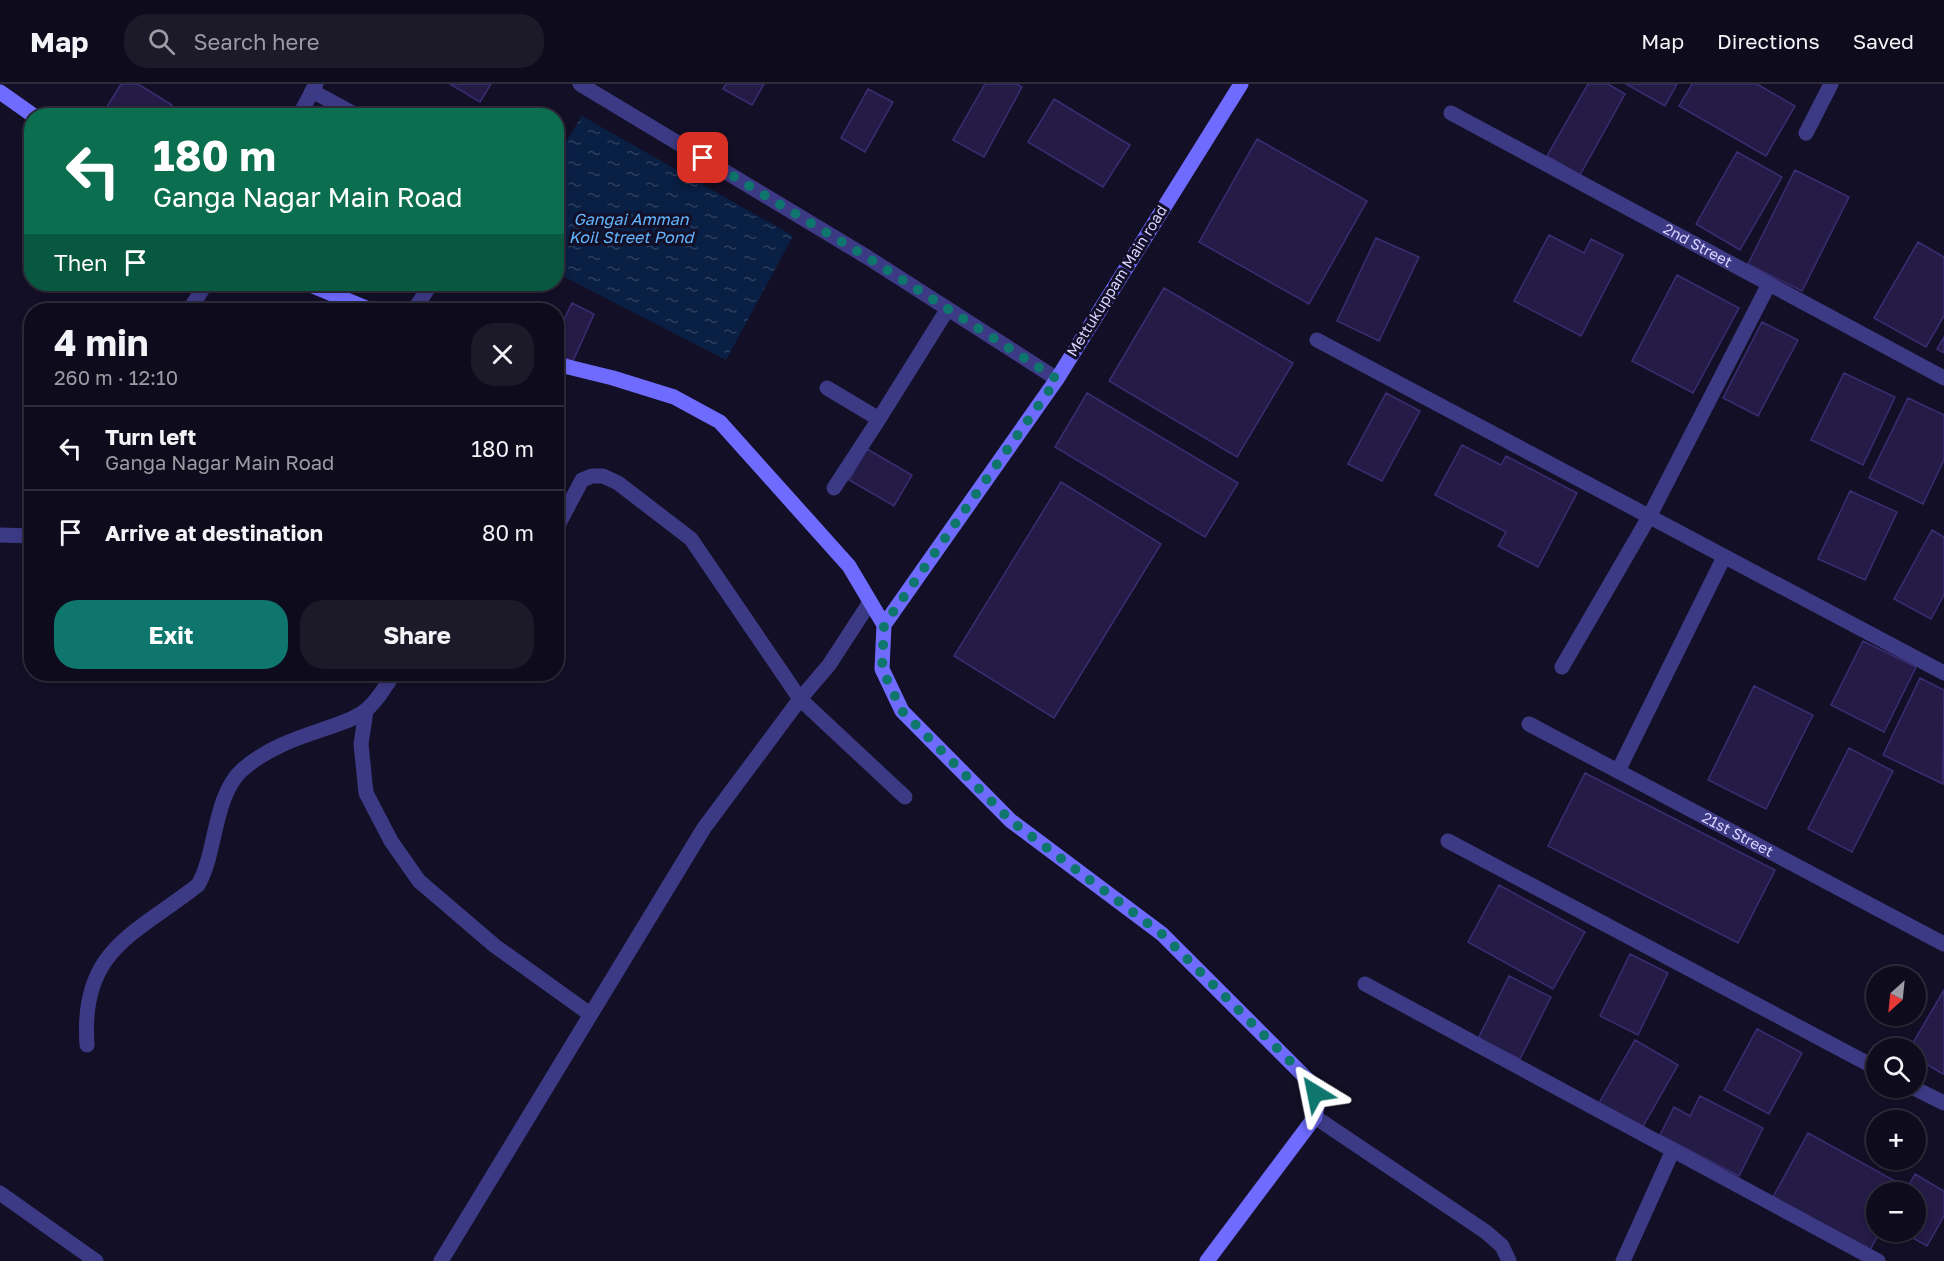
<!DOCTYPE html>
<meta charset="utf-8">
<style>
:root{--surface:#0e0b1c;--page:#1c1929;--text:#f1f3f6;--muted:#9b9ba3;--line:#2e2b3b;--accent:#0f766e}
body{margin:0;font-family:"Golos Text",sans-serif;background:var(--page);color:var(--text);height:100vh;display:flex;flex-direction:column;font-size:22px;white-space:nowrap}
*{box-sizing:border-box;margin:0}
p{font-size:20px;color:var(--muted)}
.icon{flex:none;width:33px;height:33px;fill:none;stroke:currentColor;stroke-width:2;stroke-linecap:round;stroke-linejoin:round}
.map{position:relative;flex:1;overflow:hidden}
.details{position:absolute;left:24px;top:219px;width:540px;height:378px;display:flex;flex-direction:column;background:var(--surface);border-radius:24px;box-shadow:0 3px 9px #0003,0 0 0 2px var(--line)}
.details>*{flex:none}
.hud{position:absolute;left:24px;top:24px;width:540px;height:183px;border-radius:24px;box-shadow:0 3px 9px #0003,0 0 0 2px var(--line);background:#0b6e4f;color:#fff;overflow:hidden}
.needle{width:39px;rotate:207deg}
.tools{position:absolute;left:1866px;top:882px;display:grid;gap:12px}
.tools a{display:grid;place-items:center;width:60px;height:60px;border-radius:50%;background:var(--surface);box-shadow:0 3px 9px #0003,0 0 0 2px var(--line);font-size:30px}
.pin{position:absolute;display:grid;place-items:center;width:51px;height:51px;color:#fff;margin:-26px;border-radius:12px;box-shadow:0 3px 9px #0006}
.me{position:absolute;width:66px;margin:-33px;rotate:325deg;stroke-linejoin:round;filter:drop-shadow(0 0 4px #0008)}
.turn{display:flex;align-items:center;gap:21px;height:126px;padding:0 30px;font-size:27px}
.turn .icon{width:78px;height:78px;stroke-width:2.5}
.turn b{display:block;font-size:42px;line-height:51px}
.then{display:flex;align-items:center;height:57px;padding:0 30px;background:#0003;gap:12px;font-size:22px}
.round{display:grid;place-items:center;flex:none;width:63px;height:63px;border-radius:24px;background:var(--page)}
.headline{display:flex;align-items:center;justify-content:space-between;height:102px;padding:0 30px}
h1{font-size:36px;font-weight:700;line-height:45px}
.action{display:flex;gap:12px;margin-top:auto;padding:12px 30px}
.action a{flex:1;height:69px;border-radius:24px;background:var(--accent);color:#fff;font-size:24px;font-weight:700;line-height:69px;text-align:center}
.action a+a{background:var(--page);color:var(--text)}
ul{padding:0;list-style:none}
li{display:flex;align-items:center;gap:18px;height:84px;padding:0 30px;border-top:2px solid var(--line)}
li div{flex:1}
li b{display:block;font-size:22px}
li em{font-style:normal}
header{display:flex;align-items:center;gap:36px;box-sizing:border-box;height:84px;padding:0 30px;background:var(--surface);border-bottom:2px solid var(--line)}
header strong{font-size:28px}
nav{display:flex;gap:33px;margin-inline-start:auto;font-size:21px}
.search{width:420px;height:54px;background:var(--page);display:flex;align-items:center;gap:15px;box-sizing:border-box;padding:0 21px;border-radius:24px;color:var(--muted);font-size:22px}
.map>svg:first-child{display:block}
.water{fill:url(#water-ripples)}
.building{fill:#241b47;stroke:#3b2d73;stroke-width:1.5}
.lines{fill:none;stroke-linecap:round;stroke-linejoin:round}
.lane{stroke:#3d3a85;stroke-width:15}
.street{stroke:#3d3a85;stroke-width:15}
.secondary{stroke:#6f6bff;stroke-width:15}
.route{stroke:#0f766e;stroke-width:10;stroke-dasharray:0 18}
.labels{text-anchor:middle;stroke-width:6;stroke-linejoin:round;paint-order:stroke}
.street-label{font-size:15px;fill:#d9d4ff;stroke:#130f26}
.water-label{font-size:16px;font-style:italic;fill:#62b6ff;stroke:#130f26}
</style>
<header>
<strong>Map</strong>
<div class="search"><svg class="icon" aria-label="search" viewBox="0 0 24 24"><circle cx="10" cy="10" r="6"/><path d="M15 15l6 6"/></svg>Search here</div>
<nav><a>Map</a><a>Directions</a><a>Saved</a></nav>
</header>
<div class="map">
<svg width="1944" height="1177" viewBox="0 0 1944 1177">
<defs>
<pattern id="water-ripples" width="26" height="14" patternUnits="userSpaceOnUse" patternTransform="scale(1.5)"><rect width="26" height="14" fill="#0a1f44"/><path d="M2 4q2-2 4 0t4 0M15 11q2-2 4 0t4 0" fill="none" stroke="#2d3f60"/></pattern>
</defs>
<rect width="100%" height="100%" fill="#130f26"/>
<path class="water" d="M582,32L793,152L726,276L557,189V72Z"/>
<path class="building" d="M121,0H138L172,21L165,32H114L105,26Z
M450,0H491L480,18Z
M726,0H764L752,21L723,5Z
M985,0H1017L1022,3L984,73L953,56Z
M1588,0H1608L1625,10L1580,91L1547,72Z
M1626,0H1677L1665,22Z
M1692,0H1757L1795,22L1766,72L1679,22Z
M868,5L893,18L865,68L841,54Z
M1054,15L1130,61L1103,103L1028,58Z
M1257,55L1367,117L1309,220L1199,158Z
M1737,68L1782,93L1740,166L1696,140Z
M1795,86L1849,113L1802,207L1748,180Z
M1549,151L1584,169L1591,155L1623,171L1581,252L1514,217Z
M1376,154L1419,173L1379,257L1337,237Z
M1918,158L1944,173V232L1926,263L1874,234Z
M1677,191L1739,224L1693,309L1632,277Z
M1164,204L1293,279L1237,373L1109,297Z
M572,219L594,230L573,277L556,270V252Z
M1762,238L1798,256L1758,332L1723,314Z
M1944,253V269L1937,265Z
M1844,289L1895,313L1863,381L1811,356Z
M1087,309L1238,399L1205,453L1055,363Z
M1386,309L1420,327L1382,397L1348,380Z
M1908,314L1944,331V376L1923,420L1869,394Z
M1462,361L1501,381L1506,372L1577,409L1538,483L1498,462L1506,448L1435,411Z
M867,365L912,391L894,422L849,396Z
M1061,398L1161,460L1054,634L954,572Z
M1850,407L1897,428L1865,496L1818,475Z
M1932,446L1944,453V511L1931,535L1894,515Z
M1863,557L1916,583L1884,648L1831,621Z
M1920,594L1944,606L1943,700L1883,671Z
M1754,602L1813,631L1766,725L1708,696Z
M1849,664L1893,687L1852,768L1808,745Z
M1585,689L1775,786L1738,859L1548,762Z
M1499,801L1585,848L1553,905L1468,858Z
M1630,870L1668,889L1638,951L1600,932Z
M1509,892L1551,913L1520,975L1478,955Z
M1944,906V989L1943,990L1916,974V964H1910Z
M1757,945L1802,969L1769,1030L1724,1006Z
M1635,956L1678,981L1642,1044L1599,1019Z
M1700,1012L1763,1044L1739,1092L1660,1051L1674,1023L1690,1032Z
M1808,1049L1904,1102L1901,1108H1876V1148H1880L1870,1166L1773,1113Z
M1915,1090L1944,1107V1132L1927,1162L1902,1148H1916V1108H1905Z"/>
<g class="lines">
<path class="lane" d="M827,304L879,335
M834,404L879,335L947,226
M556,445L582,396L592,392H603L618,399L691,455L800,615L905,713
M366,627L361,660L366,709L391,757L419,797L495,862L590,930
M87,961C80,866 134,851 198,801C217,768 213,713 242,686C266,665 294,655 324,645C338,640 354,636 366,626C378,617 385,602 394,590
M0,1109L96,1177
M441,1177L704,744L800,615L829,581L870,518"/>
<g class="street">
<path d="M580,0L867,173L1057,295"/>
<path d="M312,7L358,32"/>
<path id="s1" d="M1451,29L1944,294"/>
<path d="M299,32L316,0"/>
<path d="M1806,49L1831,0"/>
<path d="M189,226L206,200"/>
<path d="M414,226L431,200"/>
<path d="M1317,256L1944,589"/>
<path d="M0,451L32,452"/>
<path d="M1562,583L1649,433L1769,200"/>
<path id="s2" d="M1529,640L1944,860"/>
<path d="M1618,687L1724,473"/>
<path d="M1448,757L1876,984"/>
<path d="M1365,900L1878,1177"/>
<path d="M1914,1004L1944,1019"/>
<path d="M1315,1033L1486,1148L1502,1162L1509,1177"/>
<path d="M1623,1177L1673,1066"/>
</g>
<path class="secondary" d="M0,8L34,32
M308,200L371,226
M556,280L613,294L674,313L720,338L849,482L884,541
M1207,1177L1315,1033L1317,1022L1312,1000L1162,850L1011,737L902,627L882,585L884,541L1057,295L1241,0"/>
</g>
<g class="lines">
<path class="route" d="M703,74L867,173L1057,295L884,541L882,585L902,627L1011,737L1162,850L1303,990L1312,1000L1315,1009"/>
</g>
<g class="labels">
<g class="street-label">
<text dy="5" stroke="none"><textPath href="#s1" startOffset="280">2nd Street</textPath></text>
<text transform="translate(1117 197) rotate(-58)" y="5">Mettukuppam Main road</text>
<text dy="5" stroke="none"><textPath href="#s2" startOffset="236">21st Street</textPath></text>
</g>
<g class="water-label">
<text x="631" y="141">Gangai Amman<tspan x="631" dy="18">Koil Street Pond</tspan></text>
</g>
</g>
</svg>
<div class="tools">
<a><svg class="needle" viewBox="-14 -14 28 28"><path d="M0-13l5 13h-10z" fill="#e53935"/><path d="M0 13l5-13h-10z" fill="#9b9ba3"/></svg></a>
<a><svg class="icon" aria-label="search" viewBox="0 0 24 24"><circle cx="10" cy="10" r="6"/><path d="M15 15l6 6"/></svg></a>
<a>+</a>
<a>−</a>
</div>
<div class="pin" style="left:703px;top:74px;background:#d93025"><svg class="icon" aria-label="arrive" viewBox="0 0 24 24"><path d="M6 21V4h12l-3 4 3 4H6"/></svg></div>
<svg class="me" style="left:1315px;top:1009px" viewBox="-20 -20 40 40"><path d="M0-17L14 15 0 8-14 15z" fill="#0f766e" stroke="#fff" stroke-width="4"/></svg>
<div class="hud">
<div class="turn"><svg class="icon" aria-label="left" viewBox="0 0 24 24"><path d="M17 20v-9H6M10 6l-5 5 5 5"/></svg><div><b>180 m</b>Ganga Nagar Main Road</div></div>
<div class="then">Then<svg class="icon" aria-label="arrive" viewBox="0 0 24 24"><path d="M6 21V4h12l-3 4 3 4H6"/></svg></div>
</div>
<section class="details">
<div class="headline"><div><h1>4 min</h1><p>260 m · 12:10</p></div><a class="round"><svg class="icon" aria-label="close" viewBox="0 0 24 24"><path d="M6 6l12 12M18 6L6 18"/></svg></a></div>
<ul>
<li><svg class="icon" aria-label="left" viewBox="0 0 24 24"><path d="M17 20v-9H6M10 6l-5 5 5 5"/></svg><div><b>Turn left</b><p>Ganga Nagar Main Road</p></div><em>180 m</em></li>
<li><svg class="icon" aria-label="arrive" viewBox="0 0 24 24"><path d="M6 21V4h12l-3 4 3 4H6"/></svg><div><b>Arrive at destination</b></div><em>80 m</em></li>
</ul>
<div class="action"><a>Exit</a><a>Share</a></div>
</section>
</div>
